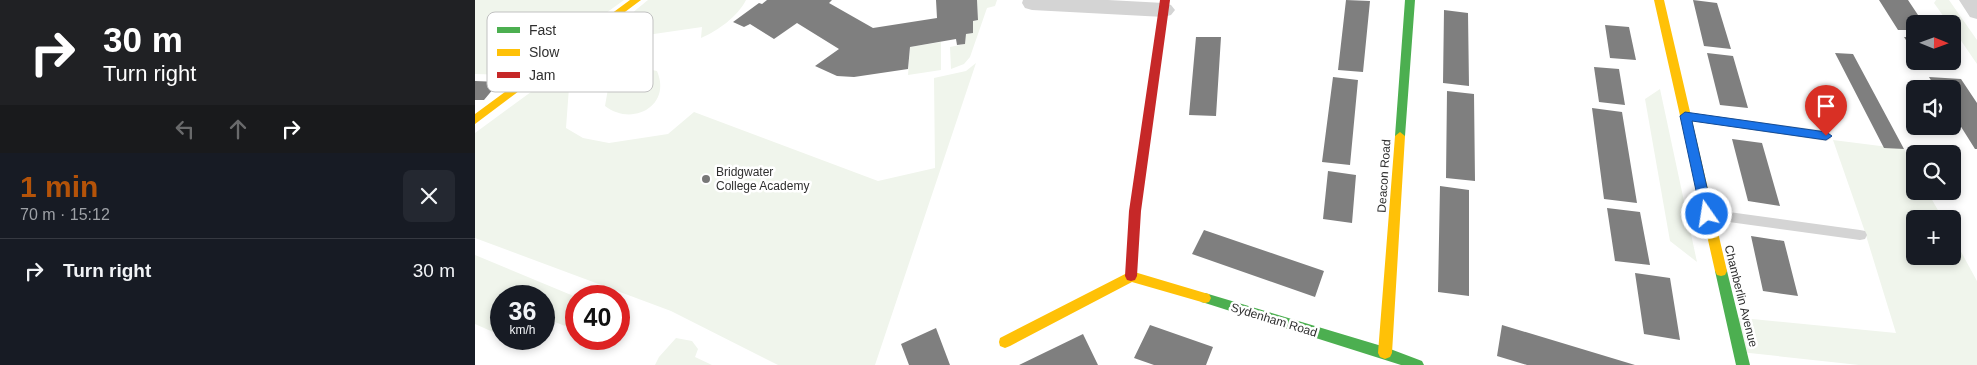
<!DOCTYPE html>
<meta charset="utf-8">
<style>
:root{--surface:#171b24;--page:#242831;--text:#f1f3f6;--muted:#9ea1a6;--line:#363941;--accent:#b45309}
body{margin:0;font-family:Arial,sans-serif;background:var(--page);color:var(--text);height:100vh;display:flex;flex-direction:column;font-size:19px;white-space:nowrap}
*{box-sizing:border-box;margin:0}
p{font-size:16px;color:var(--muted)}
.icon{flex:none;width:28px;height:28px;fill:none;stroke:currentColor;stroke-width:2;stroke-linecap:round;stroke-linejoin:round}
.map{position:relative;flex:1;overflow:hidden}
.side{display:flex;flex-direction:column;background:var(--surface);width:475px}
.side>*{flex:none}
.hud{background:#202124;color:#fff;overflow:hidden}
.needle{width:32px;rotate:91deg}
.buttons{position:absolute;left:1431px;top:15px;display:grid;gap:10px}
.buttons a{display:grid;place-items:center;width:55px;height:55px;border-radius:8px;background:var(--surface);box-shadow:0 2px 8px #0003;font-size:25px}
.speed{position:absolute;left:15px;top:285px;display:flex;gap:10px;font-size:25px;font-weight:700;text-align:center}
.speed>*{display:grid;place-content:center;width:65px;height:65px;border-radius:50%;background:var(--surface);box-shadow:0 2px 8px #0003;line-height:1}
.speed small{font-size:12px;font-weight:400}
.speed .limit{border:8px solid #d22;background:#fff;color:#111}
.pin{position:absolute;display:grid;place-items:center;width:42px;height:42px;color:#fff;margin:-51px -21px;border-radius:50% 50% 50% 0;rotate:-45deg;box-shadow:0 0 5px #0007}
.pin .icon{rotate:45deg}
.me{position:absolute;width:55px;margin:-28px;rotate:347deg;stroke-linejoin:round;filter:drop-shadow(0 0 4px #0008)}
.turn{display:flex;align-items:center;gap:18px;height:105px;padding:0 20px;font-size:22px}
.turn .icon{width:65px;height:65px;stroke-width:2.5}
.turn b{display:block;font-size:35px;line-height:42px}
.lanes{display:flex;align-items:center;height:48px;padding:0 20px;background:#0003;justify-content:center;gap:25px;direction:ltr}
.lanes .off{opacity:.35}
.round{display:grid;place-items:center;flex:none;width:52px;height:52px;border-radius:8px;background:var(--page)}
.headline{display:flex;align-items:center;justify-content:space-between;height:85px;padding:0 20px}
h1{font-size:30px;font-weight:700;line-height:38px;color:var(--accent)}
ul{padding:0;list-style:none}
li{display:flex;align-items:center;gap:15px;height:65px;padding:0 20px;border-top:1px solid var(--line)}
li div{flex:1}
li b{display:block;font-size:19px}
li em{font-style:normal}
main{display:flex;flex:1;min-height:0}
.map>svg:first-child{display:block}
.green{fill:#f0f5ec}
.building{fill:#7f7f7f}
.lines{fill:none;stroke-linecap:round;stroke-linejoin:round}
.lane{fill:#d4d4d4;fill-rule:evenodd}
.street{fill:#d4d4d4;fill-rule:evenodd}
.fast{fill:#4caf50;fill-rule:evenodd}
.slow{fill:#ffc107;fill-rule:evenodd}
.jam{fill:#c62828;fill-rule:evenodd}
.route{fill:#1a73e8;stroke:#114b97}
.poi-dot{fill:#787878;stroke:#fff;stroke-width:2}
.labels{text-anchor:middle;stroke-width:5;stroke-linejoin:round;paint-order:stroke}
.poi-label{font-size:12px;fill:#2f2f2f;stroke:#fff;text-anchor:start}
.street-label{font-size:12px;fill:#2f2f2f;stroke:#fff}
.key{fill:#fff;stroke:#c1c1c1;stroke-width:1}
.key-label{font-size:14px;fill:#2f2f2f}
</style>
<main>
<section class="side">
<div class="hud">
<div class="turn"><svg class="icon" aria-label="right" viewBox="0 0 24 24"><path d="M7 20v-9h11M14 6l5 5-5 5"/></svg><div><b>30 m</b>Turn right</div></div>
<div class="lanes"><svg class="icon off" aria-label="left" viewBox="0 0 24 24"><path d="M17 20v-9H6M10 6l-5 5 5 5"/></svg><svg class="icon off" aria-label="ahead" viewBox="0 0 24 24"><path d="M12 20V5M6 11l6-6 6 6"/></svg><svg class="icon" aria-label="right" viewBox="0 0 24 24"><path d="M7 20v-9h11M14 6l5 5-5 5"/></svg></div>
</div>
<div class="headline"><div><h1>1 min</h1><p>70 m · 15:12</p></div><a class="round"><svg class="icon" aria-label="close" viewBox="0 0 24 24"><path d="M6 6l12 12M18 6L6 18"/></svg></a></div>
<ul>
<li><svg class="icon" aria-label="right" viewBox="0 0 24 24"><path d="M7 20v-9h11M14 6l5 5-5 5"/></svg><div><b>Turn right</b></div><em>30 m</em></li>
</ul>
</section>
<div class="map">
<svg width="1502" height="365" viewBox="0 0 1502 365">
<rect width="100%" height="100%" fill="#fff"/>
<path class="green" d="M0,0H149L32,85L40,75L0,74Z
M173,0H271C263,16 243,31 226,38L227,27L172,35L167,48L155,46C142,22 156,14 173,0Z
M502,0H522L520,6L512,8L495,57L489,64L476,69L475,47L490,44L491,34L498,33V21L503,20Z
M1461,0H1474L1502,40V64L1478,29V24H1474L1459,3Z
M466,42V70L433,75L435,47Z
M501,63L400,365H303L196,311L0,238V133L71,81L95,74L91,128L108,138L134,143L193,134L219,112L403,181L460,168L459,78L491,71Z
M157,66L182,71C197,106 157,127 130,106L135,77Z
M1185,89L1222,262L1195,241L1170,99Z
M1358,140L1429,149L1440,169V191H1452L1468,219H1440V256H1478V237L1502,281V365H1384L1265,352L1257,317L1421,333L1389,229Z
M0,255L101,297V330L69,318V296H26V324L18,332L0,324Z
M201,338L217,341L223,349L220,357L237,365H180L184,357Z"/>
<path class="building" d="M292,0H357L354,3L398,28L462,18L461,0H502L503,20L498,21V33L491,34L490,44L482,45L481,39L435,47L433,69L379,77L362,76L340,66L364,49L322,23L299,39L275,24L269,27L258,22L284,3L287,4Z
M871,0L895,1L888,72L863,70Z
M1218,0L1242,3L1256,49L1229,46Z
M1404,0H1433L1449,24H1440V30H1423Z
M969,10L993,13L994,86L968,83Z
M1130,25L1154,27L1161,60L1135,58Z
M721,37H746L741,116L714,115Z
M1429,37H1440V54Z
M1232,53L1258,56L1273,108L1245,105Z
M1360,53L1378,54L1429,149L1409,148Z
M1445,61H1475L1481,70L1450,69Z
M1119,67L1144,69L1150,105L1124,102Z
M858,77L883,80L875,165L847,162Z
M1454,77L1486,79L1502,103V149H1500L1478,114V89H1461Z
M0,81L24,82L9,100H0Z
M972,91L999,94L1000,181L971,178Z
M1117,108L1147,112L1162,203L1129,199Z
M1257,139L1287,143L1305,206L1273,201Z
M853,171L881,175L877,223L848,219Z
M965,186L994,190V296L963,292Z
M1132,208L1165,212L1175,265L1140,261Z
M729,230L849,271L840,297L717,254Z
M1276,236L1309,241L1323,296L1288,291Z
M1160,273L1195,278L1205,340L1169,334Z
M675,325L738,347L731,365H679L659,358Z
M1027,325L1160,365H1052L1022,356Z
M461,328L475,365H434L426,344Z
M608,334L623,365H544Z"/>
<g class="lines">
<path class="lane" d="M1210,112L1351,131L1355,133L1357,136L1355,139L1351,141L1210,120L1204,116Z
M1232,209L1385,230L1390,231L1392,235L1390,239L1385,240L1232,219L1227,218L1226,214L1227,210Z"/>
<path class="street" d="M548,0H633L689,3L696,5L700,10L696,15L689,17L557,10L550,8L547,3Z
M1484,0H1502V19L1495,17Z"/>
<path class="fast" d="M930,0H940L930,136L925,140L920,136Z
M1246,266L1250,267L1252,271L1275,365H1261L1240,271L1242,267Z
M730,293L910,347L947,361L949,365H926L730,303L726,302L724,298L726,294Z"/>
<path class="slow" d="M155,0H166L0,124V114Z
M1179,0H1189L1252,271L1250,275L1246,276L1242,275L1240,271Z
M925,132L930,136L917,353L915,357L910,359L905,357L903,353L920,136Z
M656,271L730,293L734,294L736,298L734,302L730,303L657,282L535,346L530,348L525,346L524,342L525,338Z"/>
<path class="jam" d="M685,0H695L666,211L662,276L660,280L656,281L652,280L650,276L654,211Z"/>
</g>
<path class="route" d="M1210,112L1351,132L1357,136L1351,140L1217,121L1238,214L1236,217H1228L1226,214L1205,116Z"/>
<circle class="poi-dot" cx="231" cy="179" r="5"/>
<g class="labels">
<g class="poi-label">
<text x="241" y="176">Bridgwater<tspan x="241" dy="14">College Academy</tspan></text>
</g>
<g class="street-label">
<text transform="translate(909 176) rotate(-86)" y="4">Deacon Road</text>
<text transform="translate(1266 296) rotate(76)" y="4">Chamberlin Avenue</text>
<text transform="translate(799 320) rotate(17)" y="4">Sydenham Road</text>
</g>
</g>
<rect x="12" y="12" width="166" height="80" rx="8" class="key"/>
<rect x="22" y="27" width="23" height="6" fill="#4caf50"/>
<rect x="22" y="49" width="23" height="7" fill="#ffc107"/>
<rect x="22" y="72" width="23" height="6" fill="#c62828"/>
<g class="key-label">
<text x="54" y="35">Fast</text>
<text x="54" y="57">Slow</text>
<text x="54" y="80">Jam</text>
</g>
</svg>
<div class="buttons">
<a><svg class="needle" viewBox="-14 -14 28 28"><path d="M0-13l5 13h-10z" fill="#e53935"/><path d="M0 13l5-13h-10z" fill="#9ea1a6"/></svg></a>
<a><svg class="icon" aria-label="sound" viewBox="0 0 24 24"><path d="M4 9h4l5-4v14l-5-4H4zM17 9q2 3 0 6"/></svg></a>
<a><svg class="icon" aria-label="search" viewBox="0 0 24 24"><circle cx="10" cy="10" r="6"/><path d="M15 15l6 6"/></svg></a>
<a>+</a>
</div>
<div class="speed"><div>36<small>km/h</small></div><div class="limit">40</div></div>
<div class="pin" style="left:1351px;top:136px;background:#d93025"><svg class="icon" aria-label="arrive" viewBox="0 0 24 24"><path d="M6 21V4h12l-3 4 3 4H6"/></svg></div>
<svg class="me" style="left:1232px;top:214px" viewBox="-20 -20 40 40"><circle r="17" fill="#1a73e8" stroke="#fff" stroke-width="3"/><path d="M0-11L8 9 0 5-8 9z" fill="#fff"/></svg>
</div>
</main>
